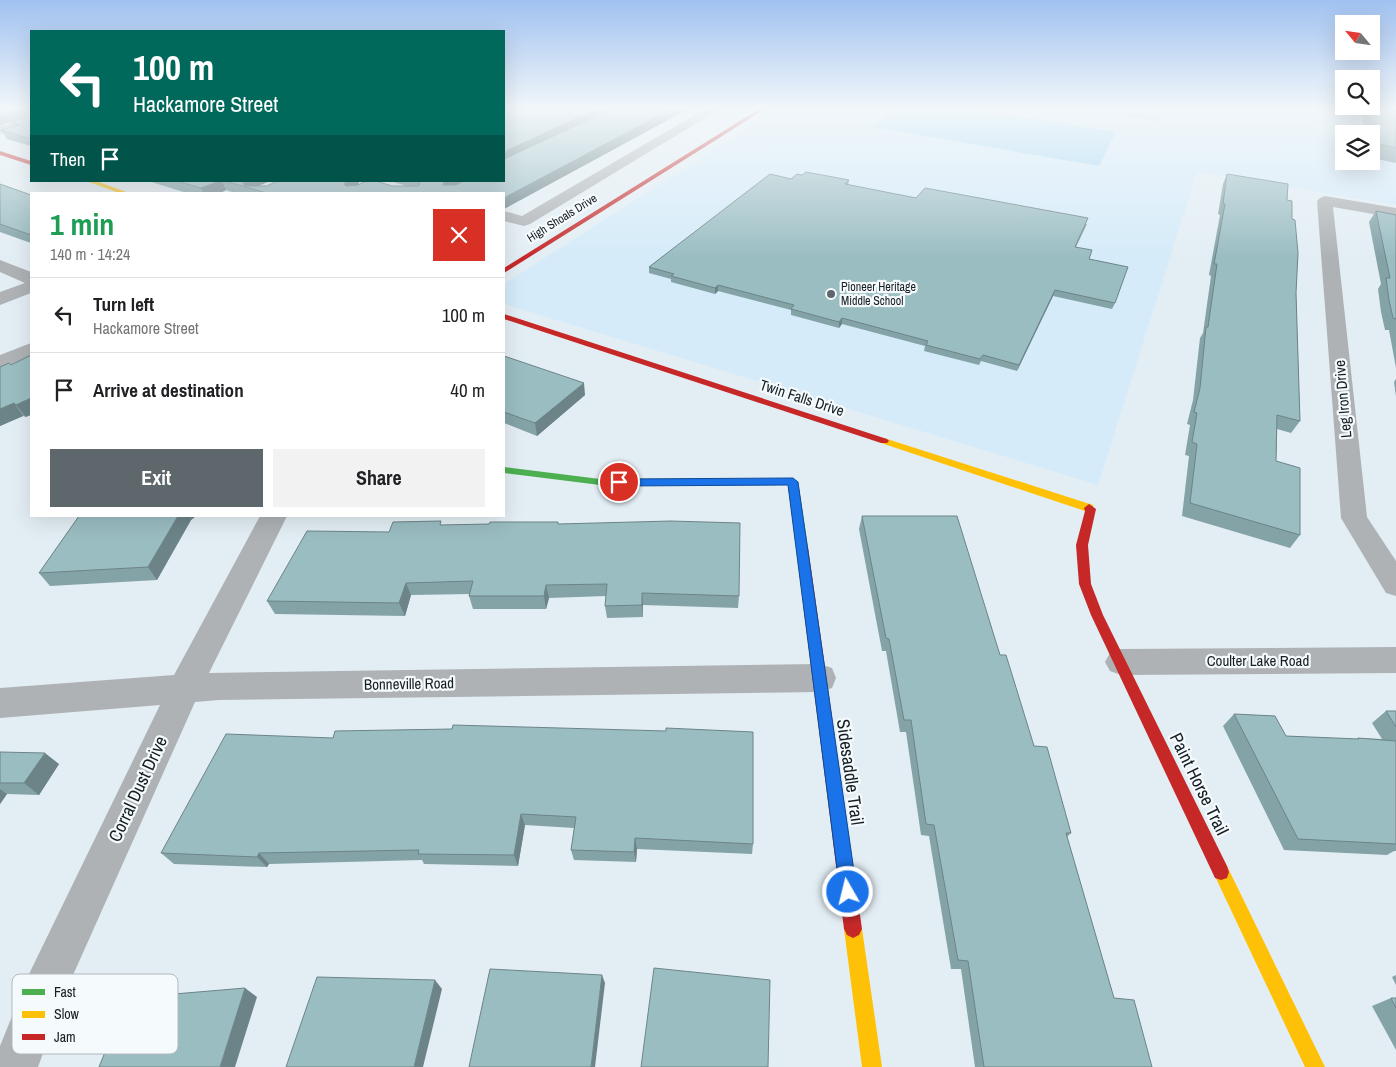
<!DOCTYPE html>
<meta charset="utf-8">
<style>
:root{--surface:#fff;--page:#f2f2f2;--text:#202124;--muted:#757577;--line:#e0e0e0;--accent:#5d676c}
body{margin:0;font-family:"Archivo Narrow",sans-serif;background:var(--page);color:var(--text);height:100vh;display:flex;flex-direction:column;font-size:19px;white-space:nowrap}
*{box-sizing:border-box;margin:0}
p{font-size:16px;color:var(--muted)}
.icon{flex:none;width:28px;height:28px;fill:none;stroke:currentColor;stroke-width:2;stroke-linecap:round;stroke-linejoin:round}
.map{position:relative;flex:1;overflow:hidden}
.drawer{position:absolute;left:30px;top:192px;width:475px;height:325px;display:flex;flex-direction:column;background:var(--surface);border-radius:0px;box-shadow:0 5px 20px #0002}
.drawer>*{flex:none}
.banner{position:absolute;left:30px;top:30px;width:475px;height:152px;border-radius:0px;box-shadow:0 5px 20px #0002;background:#00695c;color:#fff;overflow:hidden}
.needle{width:32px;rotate:299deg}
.buttons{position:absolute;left:1335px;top:15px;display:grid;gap:10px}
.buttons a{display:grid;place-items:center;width:45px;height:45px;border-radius:0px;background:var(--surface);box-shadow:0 5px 20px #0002;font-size:25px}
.pin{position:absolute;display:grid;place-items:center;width:42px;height:42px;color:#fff;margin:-21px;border:2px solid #fff;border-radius:50%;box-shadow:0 1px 5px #0007}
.me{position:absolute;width:55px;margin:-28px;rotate:352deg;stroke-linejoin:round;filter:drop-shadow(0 0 4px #0008)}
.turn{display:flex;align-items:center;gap:18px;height:105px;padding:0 20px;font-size:22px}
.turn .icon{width:65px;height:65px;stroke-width:2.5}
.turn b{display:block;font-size:35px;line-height:42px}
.then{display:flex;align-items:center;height:48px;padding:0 20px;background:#0003;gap:10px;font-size:19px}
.round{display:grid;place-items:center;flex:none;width:52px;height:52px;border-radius:0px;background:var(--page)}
.summary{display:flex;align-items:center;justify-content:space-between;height:85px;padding:0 20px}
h1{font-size:30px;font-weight:700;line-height:38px;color:#1e9e55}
.button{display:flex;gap:10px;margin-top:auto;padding:10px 20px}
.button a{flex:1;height:58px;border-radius:0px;background:var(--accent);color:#fff;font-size:20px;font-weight:700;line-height:58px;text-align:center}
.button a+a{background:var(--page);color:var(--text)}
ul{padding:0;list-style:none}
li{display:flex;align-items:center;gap:15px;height:75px;padding:0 20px;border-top:1px solid var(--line)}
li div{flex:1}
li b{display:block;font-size:19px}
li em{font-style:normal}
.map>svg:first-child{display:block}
.built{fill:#d5ebf9;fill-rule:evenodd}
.green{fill:#a4d9f6}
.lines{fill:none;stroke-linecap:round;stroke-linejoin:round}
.street{fill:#aeb2b5;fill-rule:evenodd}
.fast{fill:#4caf50;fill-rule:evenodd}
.slow{fill:#ffc107;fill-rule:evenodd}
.jam{fill:#c62828;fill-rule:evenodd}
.wall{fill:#84a3a7}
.shaded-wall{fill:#6c8488}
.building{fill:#9abdc2;stroke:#6c8488}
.route{fill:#1a73e8;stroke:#114b97}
.poi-dot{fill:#5d676c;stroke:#f5fafd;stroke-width:2}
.labels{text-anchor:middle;stroke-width:4.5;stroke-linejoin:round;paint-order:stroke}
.far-street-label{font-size:12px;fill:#151e23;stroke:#f5fafd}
.far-poi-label{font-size:12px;fill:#151e23;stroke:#f5fafd;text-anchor:start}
.street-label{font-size:15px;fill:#151e23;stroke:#f5fafd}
.near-street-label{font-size:18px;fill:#151e23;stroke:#f5fafd}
.key{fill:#f5fafd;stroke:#b2b8bc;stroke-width:1}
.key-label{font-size:14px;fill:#151e23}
</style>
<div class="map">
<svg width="1396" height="1067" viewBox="0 0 1396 1067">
<rect width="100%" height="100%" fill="#e3eef4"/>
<path class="built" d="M777,109H1396V205L1197,172L1098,485L504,304V284ZM1344,134H1371V161H1344Z"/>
<path class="green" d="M893,109H966L1116,132L1099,166L872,127Z
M1073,109H1163L1158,121Z"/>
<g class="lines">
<path class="street" d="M705,109H720L530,224L524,226L504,221V211L522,216Z
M31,117V125L0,134V126Z
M1325,196L1396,208V218L1333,207L1367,517L1396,561V596L1386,593L1341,518L1317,201L1320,198Z
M0,260L31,272V293L0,305V292L25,283L0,272Z
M31,343V357L0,369V355Z
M260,516H287L209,673L820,664L832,668L836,678L832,688L820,692L219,700L195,702L65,993L38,1067H0V1046L30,972L160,705L0,718V688L174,675Z
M1396,647V673L1121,675L1110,671L1105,662L1110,653L1121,649Z"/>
<path class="fast" d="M504,467L600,479H793L798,482L808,547L802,551L796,547L788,485H600L504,473Z"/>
<path class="slow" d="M86,181H96L132,194H122Z
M884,438L1093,505L1094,508L1089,512L1085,511L881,443L879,441L881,439Z
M1221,864L1227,866L1325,1067H1305L1213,872L1215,866Z
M853,920L859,923L862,929L882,1067H862L844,929L847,923Z"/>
<path class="jam" d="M759,109H765L504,273V268Z
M0,151L31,161V165L0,155Z
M504,314L887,439L889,441L887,443H881L504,319Z
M1089,504L1096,509L1088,545L1091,584L1103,615L1227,866L1229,872L1227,878L1221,880L1215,878L1091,615L1079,584L1076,545L1085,511L1084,508Z
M802,543L808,547L862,929L859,935L853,938L847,935L844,929L796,547Z"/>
</g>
<path class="wall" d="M0,109H31V146L7,139L1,130L13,126L11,122L27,117L0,125Z
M504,109H688L504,209V194H238L226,190L218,194H190L148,181H269L259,186H267L277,181H358L359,185L392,186H407L390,181H504Z
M1360,109H1396V163L1372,158L1371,134H1366Z
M1227,174L1287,200L1292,219L1296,293L1300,421L1291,433L1277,429L1276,461L1300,535L1290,548L1182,516L1189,456L1185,455L1190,425L1187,424L1193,400L1200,338L1203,333L1211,276L1209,275L1220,215L1218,214L1223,184Z
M802,175L849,180L848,185L916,198L1087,224L1076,247L1089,259L1115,303L1112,309L1053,296L1017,371L981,361L979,365L924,351L925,346L842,324L839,328L791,315V310L718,291L715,294L671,282V279L649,273V267L791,179Z
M0,184L31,195V243L0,232Z
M1376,211L1396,215V368L1389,330H1385L1381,312L1378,289L1381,284L1369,222Z
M504,356L585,395L537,436L504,423Z
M9,363L26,417L23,416L0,426Z
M1396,379V397L1394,382Z
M79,516H196L191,520L157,580L50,586L39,573Z
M862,516L1000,655L1034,746L1071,833L1067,837L1114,998L1152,1067H975L961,969H951L929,836L921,835L906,732H900L886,651H882L859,529Z
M559,524L739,596L738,608L643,605V617L607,618L605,606L606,596L549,598L546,609H473L469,596L470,594L411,595L405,616L275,614L267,601L443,525Z
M1386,711H1396V851H1394L1387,855L1284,850L1223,726L1234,714L1286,736L1356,739L1358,738L1382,739L1372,723Z
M333,738L753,844L752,854L637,849L636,862L574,860L571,850L574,828L525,825L518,866L424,864L422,860L269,864L267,867L174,864L161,853Z
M0,752L59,764L39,795L7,794L0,804Z
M1396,975V985L1392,977Z
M1391,998H1396V1050L1372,1006Z"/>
<path class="shaded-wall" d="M20,109H28L31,116L0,125V115Z
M596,109H615L504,162V152Z
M671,109H688L504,209V198Z
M220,181H222L226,190L218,194H204L201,188Z
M245,181H269L252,189L244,186L243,184Z
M348,181H358L360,186L347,194L344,184Z
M446,181H465L446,192L443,185L444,182Z
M718,285V291L715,294V288Z
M1055,290L1053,296L1017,371L1019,365Z
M842,318V324L839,328V322Z
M584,383L585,395L537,436L535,423Z
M31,398V415L26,417L16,405Z
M14,403L23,416L0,426V409Z
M178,516H196L191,520L157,580L148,567Z
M406,583L411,595L405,616L399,603Z
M546,585L549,598L546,609L544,596Z
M642,593L643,605V617L642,605Z
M45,753L59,764L39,795L24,783Z
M0,789L7,794L0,804Z
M521,814L525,825L518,866L514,855Z
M635,838L637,849L636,862L634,852Z
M259,853L269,864L267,867L257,857Z
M602,975L605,983L595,1067H591Z
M435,980L442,989L423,1067H414Z
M245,988L257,997L235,1067H220Z"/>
<path class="building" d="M0,109H20L0,115Z
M27,109H31V139L1,130L20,125L11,122L27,117Z
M504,109H596L504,152Z
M612,109H671L504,198V194H270L225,181H245L243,184L245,186H267L277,181H348L344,184L346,186L358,185L366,181H376L392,186H418L420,184L418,181H446L444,182L443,185H456L463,181H504V159Z
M1371,109H1396V148L1380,144Z
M806,172L849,180L845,184L916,198L925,188L1088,218L1075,247L1092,250L1089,259L1128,267L1115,303L1055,290L1019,365L983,355L980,359L926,345L928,341L842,318L839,322L791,309L794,305L718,285L715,288L671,276L674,274L649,267L770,174L791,179L797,174L802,175Z
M1227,174L1288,184L1287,200L1292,201V219L1295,220L1298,253L1296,293L1300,421L1277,415L1276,461L1300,468V535L1190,503L1197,444L1192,442L1197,413L1194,412L1200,388L1206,327H1208L1217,264H1214L1225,204H1223Z
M177,181H220L201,188Z
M0,184L31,195V235L0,224Z
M1376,211L1396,215V319L1393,318L1389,300L1386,278H1390Z
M31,355V398L16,405L14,403L0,409V367L9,363L11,365Z
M504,356L584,383L535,423L504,412Z
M79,516H178L148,567L39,573Z
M862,516H957L1000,655H1006L1034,746L1047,747L1071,833H1066L1114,998L1134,1000L1152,1067H984L968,961L958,960L934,825L926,824L911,720H904L889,639L886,638Z
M441,521L440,525L489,524L490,522H558V524L671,521L740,523L739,596L642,593V605L605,606L607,584L546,585L544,596H469L473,581L406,583L399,603L267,601L307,531L389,532L393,522Z
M1386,711H1396V727Z
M1234,714L1275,716L1286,736L1359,739L1358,738L1396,741V844L1298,839Z
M453,725L666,731V728L753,732V844L635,838L634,852L571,850L576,817L521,814L514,855L418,854L419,850L259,853L257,857L161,853L226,734L333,738L335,731L452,729Z
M0,752L45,753L24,783H0Z
M654,968L770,980L768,1067H641Z
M490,969L602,975L591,1067H469Z
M317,977L435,980L414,1067H286Z
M245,988L220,1067H99L127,998Z
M1391,998H1396V1008Z"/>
<linearGradient id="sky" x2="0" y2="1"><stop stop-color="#a0c1f0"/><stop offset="0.42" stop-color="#f2f7fa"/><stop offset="1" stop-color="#f2f7fa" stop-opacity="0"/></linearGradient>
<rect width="1396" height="258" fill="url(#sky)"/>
<path class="route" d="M793,478L798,482L857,892L854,898L848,900L843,898L840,892L788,485L619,486L614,482L619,479Z"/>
<circle class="poi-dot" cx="831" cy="294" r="5"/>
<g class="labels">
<g class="far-street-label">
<text transform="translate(562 218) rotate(-32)" y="4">High Shoals Drive</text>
</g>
<g class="far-poi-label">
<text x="841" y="291">Pioneer Heritage<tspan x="841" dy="14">Middle School</tspan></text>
</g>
<g class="street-label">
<text transform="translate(802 398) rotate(18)" y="5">Twin Falls Drive</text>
<text transform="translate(1343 399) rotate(-95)" y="5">Leg Iron Drive</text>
<text x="1258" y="666">Coulter Lake Road</text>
<text transform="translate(409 684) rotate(-1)" y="5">Bonneville Road</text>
</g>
<g class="near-street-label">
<text transform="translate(850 772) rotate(82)" y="6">Sidesaddle Trail</text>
<text transform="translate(1199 784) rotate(64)" y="6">Paint Horse Trail</text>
<text transform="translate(138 789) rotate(-65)" y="6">Corral Dust Drive</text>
</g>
</g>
<rect x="12" y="974" width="166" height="80" rx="8" class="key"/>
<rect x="22" y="989" width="23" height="6" fill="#4caf50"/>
<rect x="22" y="1011" width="23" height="7" fill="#ffc107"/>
<rect x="22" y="1034" width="23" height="6" fill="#c62828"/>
<g class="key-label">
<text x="54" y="997">Fast</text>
<text x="54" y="1019">Slow</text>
<text x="54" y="1042">Jam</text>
</g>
</svg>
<div class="buttons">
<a><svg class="needle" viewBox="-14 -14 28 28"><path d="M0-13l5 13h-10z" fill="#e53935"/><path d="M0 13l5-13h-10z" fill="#757577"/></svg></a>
<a><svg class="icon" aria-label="search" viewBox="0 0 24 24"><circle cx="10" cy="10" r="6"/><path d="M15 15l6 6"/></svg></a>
<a><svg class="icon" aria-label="layers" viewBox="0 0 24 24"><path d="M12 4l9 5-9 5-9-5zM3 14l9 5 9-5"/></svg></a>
</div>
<div class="pin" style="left:619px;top:482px;background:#d93025"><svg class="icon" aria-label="arrive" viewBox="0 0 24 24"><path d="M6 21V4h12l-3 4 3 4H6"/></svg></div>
<svg class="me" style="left:848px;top:892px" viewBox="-20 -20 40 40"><circle r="17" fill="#1a73e8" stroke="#fff" stroke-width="3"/><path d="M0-11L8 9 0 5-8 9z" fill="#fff"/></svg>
<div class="banner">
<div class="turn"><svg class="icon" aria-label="left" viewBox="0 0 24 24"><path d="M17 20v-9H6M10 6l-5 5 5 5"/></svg><div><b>100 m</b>Hackamore Street</div></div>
<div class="then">Then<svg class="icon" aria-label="arrive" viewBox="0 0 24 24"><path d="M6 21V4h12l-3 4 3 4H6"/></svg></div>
</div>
<section class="drawer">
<div class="summary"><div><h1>1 min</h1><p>140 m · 14:24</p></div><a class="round" style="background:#d93025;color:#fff"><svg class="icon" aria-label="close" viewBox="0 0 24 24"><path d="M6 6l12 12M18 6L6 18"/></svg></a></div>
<ul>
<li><svg class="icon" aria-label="left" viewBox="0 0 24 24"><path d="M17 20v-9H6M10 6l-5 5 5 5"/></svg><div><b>Turn left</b><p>Hackamore Street</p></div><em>100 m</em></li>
<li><svg class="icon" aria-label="arrive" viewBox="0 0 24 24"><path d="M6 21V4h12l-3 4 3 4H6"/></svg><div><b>Arrive at destination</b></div><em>40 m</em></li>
</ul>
<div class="button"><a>Exit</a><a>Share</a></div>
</section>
</div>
